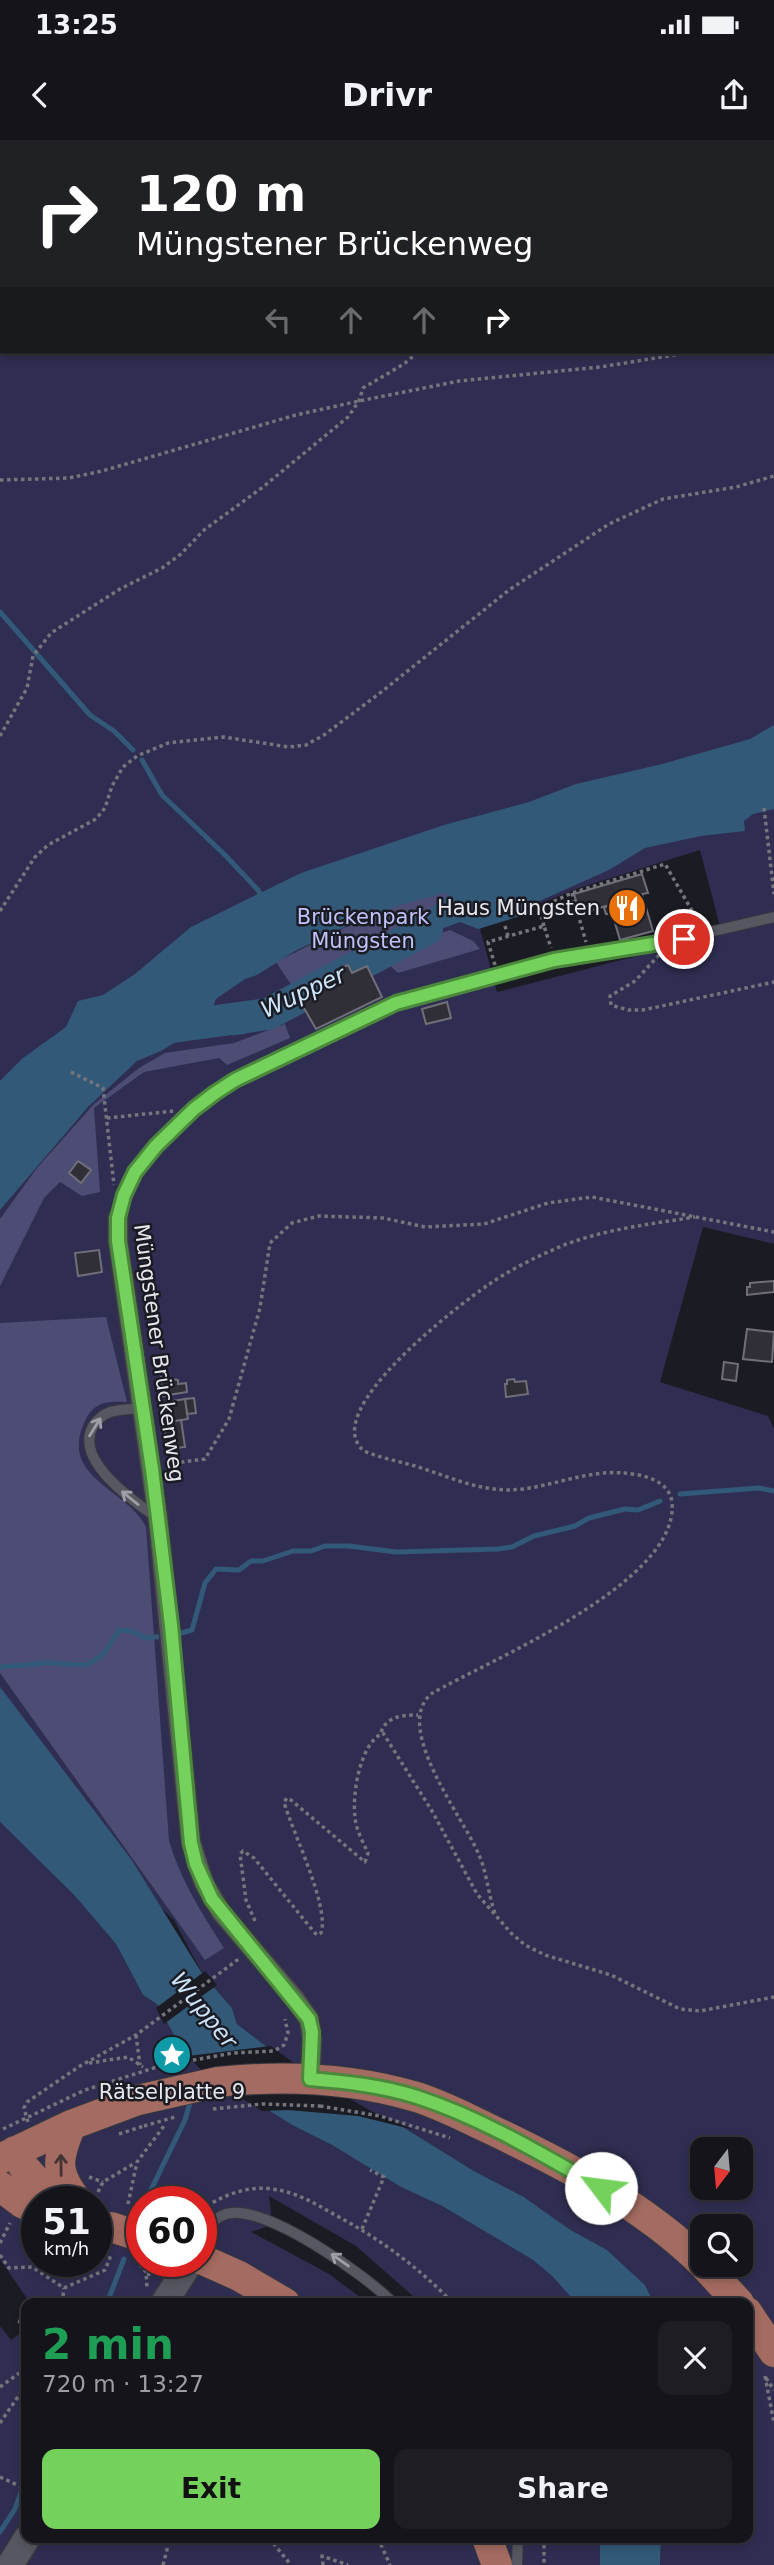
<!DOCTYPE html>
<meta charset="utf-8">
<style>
:root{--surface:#14141a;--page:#1d1d23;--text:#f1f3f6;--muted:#9d9ea2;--line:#333339;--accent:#74d25c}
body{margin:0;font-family:"DejaVu Sans",sans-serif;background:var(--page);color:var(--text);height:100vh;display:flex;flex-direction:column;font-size:26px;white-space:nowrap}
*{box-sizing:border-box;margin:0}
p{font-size:23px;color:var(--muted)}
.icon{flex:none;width:38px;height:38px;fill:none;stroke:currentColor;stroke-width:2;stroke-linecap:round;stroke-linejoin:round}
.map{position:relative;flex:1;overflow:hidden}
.drawer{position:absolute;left:21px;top:2158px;width:732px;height:245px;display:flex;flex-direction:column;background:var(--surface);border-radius:14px;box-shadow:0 4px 10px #0003,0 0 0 2px var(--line)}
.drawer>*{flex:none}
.guide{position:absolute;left:0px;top:0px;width:775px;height:214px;box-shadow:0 4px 10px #0003,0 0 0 2px var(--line);background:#202124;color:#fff;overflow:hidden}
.needle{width:46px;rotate:196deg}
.tools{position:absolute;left:690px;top:1997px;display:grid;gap:14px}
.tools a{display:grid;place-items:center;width:63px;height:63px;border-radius:14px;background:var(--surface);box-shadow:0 4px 10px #0003,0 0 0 2px var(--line);font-size:35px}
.speed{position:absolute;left:21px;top:2046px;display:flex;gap:14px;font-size:35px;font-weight:700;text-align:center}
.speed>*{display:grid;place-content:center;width:91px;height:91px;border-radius:50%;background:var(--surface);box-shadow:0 4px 10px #0003,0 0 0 2px var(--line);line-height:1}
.speed small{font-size:18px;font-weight:400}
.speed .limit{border:10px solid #d22;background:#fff;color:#111}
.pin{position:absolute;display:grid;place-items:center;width:60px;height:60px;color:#fff;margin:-30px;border:4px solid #fff;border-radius:50%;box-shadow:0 2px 7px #0007}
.me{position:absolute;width:77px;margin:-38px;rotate:300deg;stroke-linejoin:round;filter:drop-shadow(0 0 5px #0008)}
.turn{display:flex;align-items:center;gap:24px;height:147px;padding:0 21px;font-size:32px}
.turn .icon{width:91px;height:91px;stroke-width:2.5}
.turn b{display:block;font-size:49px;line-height:60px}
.lanes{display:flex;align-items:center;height:66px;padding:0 21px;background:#0003;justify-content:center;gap:35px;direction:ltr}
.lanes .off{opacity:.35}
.round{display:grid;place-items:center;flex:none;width:74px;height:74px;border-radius:14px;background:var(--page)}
.summary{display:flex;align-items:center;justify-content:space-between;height:119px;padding:0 21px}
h1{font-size:42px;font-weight:600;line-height:52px;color:#1e9e55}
.primary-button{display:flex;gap:14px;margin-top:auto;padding:14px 21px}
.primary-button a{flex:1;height:80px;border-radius:14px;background:var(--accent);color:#111;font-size:28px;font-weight:600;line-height:80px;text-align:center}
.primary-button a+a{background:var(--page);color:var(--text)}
.status{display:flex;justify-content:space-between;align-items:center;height:49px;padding:0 35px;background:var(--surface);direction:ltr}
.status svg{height:19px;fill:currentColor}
header{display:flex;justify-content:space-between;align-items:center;height:91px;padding:0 21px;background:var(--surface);font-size:32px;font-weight:600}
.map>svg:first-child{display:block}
.green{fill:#2f2e52;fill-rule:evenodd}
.forest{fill:#4c4c75}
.water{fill:#335978}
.pier{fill:#1b1b23}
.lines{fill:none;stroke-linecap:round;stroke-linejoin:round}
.stream{stroke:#335978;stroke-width:5}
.river{stroke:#335978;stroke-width:32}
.building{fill:#302f38;stroke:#706f79;stroke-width:2}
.service-casing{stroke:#38383e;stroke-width:12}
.minor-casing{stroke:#38383e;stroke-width:22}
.secondary-casing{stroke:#38383e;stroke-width:29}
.primary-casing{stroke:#38383e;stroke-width:32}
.path{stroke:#75757c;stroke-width:3.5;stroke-dasharray:3.5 3.5;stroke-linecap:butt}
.service{stroke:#565760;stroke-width:10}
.minor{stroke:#565760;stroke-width:19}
.secondary{stroke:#565760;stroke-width:26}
.primary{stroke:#a36b61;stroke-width:30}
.rail{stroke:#8c8c93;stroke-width:5;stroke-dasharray:12 12;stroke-linecap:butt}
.primary-bridge-casing{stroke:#38383e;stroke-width:32;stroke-linecap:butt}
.path-bridge{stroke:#75757c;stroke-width:3.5;stroke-dasharray:3.5 3.5;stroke-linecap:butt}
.primary-bridge{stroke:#a36b61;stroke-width:30}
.oneway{stroke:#9e9fa6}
.oneway2{stroke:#443336}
.route-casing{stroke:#4b883c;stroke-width:18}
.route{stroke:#74d25c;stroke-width:12}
.labels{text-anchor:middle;stroke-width:5;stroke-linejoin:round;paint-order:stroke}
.poi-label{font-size:21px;fill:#e7e7ed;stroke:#1b1b23;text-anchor:end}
.park-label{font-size:21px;fill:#c0c2f9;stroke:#1b1b23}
.street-label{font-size:21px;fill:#e7e7ed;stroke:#1b1b23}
.water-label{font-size:23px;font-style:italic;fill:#cde5fa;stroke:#1b1b23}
</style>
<div class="status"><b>13:25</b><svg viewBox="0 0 49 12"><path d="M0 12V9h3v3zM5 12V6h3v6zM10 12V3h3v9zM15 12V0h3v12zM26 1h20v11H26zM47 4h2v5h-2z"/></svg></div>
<header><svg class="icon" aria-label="back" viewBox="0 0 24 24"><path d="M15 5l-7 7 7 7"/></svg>Drivr<svg class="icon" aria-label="share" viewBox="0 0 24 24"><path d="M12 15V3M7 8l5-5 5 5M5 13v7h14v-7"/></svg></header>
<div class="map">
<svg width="774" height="2425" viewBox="0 0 774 2425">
<rect width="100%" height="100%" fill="#1b1b23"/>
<path class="green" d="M0,0L598,2H2V212L774,211V1104L703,1087L660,1242L768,1276L774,1289V2425H660L661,2398H747V2163H654L645,2145L607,2110L569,2089L524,2057L474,2031L403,1987L369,1974L312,1941L237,1884L232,1868L203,1835L174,1780L93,1705L0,1586ZM700,710L722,794L497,852L480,789L573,750ZM702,2009H740V2048H702ZM702,2086H740V2124H702Z
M0,1682L75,1756L116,1804L143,1855L158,1865L176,1899L294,1986L332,2005L401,2047L442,2066L533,2120L552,2136L576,2163H421L356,2106L269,2056L271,2073L268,2086L251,2092L329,2134L368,2163H30L0,2119ZM37,2062H96V2121H37ZM142,2062H201V2121H142Z
M0,2186L11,2200L26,2189V2398H600V2425H0Z"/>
<path class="forest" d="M488,735L382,800L391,811L450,790L473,801L480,809L398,833L371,808L294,849L276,822L372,774Z
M285,884L290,898L227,925L219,918L144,932L94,968L100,1052L82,1056L60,1042L44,1058L0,1146V1079L37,1028L94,964L139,928L165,913L234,903Z
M106,1177L127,1262C109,1261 95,1261 86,1279C56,1338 127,1348 146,1387L169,1701C181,1741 202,1774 224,1808L205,1820L0,1533V1183Z"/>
<path class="water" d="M774,585V669L753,674L744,681L745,691L701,696L645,708L609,730L535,763L530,773L478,789L460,782L391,808L386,800L450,754L444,753L397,766L349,785L295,811L257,835L245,839L216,859L207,883L161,911L137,921L88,967L0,1070V941L23,918L66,887L78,861L103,855L135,834L191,787L301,733L444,685L529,662L576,644L662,624L750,599Z
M277,859L282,879C253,891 240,902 209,890L217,872Z
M0,1547L131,1719L203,1835L232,1868L237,1884L312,1941L369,1974L403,1987L474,2031L524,2057L569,2089L607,2110L645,2145L654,2163H576L552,2136L533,2120L442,2066L401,2047L332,2005L294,1986L209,1933L176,1899L158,1865L143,1855L116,1804L75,1756L0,1682Z
M600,2398H661L660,2425H600Z"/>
<path class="pier" d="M205,1831L217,1845L164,1884L156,1868Z
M271,1906L314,1938L371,1971L415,1990L358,1976L288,1970L262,1971L207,1936L188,1916Z"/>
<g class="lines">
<path class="stream" d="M0,472L90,575L114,591L133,610
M142,620L162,655L226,716L258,750L263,759
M680,1354L759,1348L774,1351
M174,1495L192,1490L205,1443L216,1429L239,1430L251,1421H263L293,1411H311L325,1406H349L396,1412L498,1409L512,1407L534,1396L575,1386L589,1378L625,1369L638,1370L660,1361
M0,1527L48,1523L86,1525L102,1516L119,1490L131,1491L146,1498L165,1496
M145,2062L185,1980L191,1959
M141,2070L142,2069
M107,2163L124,2119
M0,2392L15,2369L26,2338"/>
<path class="river" d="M165,888L268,874L427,789"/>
</g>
<path class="building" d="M642,734L648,753L642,754L653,791L620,800L612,773L606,774L604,768L609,765L580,774L574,754Z
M348,825L352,833L367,826L382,857L316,889L300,861L336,843L334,838L339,835L337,830Z
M447,862L451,878L426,884L422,869Z
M78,1021L91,1030L81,1043L69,1033Z
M99,1110L102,1132L78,1136L75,1113Z
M774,1141V1152L747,1155V1147H750V1143Z
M747,1189L774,1192L772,1222L743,1219Z
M724,1222L738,1224L736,1241L722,1239Z
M161,1237L178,1240V1244L186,1243L187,1252L163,1256Z
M514,1239L515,1242L526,1241L528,1254L506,1257L505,1244H507V1240Z
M194,1258L196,1273L187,1274L185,1259Z
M185,1259L188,1279L163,1283L161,1263Z
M181,1280L185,1307L168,1309L164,1283Z"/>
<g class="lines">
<defs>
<path id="service" d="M118,1078L123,1055L135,1032L168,994L208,958L235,940L396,863L554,820L662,803L774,777
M142,1268C132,1269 120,1269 110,1272C102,1275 97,1280 93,1286C74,1320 132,1360 156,1377
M201,2101C207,2089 213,2078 226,2074C263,2062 367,2136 393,2163
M517,2425L518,2398"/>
<path id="minor" d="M118,1078V1101L158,1379L191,1703L204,1743L221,1772L295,1859L309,1879L312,1899L310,1939"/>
<path id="secondary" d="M164,2163L191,2121
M10,2425L27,2398"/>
<path id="primary" d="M218,1942C284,1935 350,1938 413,1956C441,1964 466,1978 492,1990C565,2025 643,2065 702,2123
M71,1985C57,2019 54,2032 78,2062
M15,2011L23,2026L55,2062
M0,2019L71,1985L138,1960
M0,2046L22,2063L37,2070
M201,2119L239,2136L285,2163
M703,2124L739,2163
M747,2172L774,2212
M487,2398L497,2425"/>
</defs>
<use href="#service" class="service-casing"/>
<use href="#minor" class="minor-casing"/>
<use href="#secondary" class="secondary-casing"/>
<use href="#primary" class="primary-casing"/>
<path class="path" d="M502,0L504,2
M569,0L571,2
M640,0L641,2
M65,2L67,0
M515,2L518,0
M774,25V24
M0,81L2,79
M0,111L2,112
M162,212H185
M0,340L69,338L102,331L296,275L359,261L459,241L600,227L693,212
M0,596L27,548L33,516L51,493L120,449L162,428L181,414L204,390L263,347L348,277L359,261L363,248L404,224L418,212
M764,668L774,754
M572,753L586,802
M0,771L35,717L48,705L96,679L105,668L112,646L123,627L137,616L168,603L223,597L289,607L306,605L324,595L380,553L509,450L609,384L663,359L736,347L774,336
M505,786L508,796
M544,786L539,768L572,753L665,724L698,781
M659,815L635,841L610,856L611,865L628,870H643L774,842
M495,825L488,802L544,786L551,808
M71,932L103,948L114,1045
M107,978L174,971
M167,1324L205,1319L229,1279L260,1168L270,1103L292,1083L319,1076L383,1078L425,1087L484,1084L548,1063L592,1057L774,1092
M381,1592C387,1576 403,1575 418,1575
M495,1773C488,1754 487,1733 479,1715C464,1678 392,1588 431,1554C489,1520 679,1443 672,1363C670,1340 642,1334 622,1333C590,1330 555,1345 523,1349C483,1354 451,1337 415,1326C398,1321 380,1318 364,1311C317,1272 459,1165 488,1145C511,1129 538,1116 564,1105C606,1089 651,1084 695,1077
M255,1781L246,1760L240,1714L243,1711L254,1718L314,1792L317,1795L321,1793C330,1767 292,1691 284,1662L287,1658L291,1660L365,1722L368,1713C363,1702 356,1690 355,1677C352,1654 360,1603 383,1593L432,1671L477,1754L511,1793L525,1805L545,1815L611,1835L680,1869L700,1871L774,1857
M136,1895L140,1925
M89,1923L128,1917L143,1927
M320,1966L380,1976L450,1998
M28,1982L24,1968L27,1962L80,1926L136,1895L240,1818
M3,1989L85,1950L160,1926L233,1913L274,1911L284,1905L288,1893L285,1879
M119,1994L144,1986
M89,2037L103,2042
M98,2052L103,2042L135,2023
M128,2064L137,2022L164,1986
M201,2070C221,2056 247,2045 272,2049C297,2052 316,2064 337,2076C380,2099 418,2127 453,2163
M362,2089L384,2037L370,2030
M0,2103L10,2083
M0,2115L9,2128L32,2127L64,2148
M135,2119L146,2132L147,2148
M147,2135L158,2131L162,2121
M64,2148L105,2130L111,2115
M62,2163L64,2148
M18,2181L26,2184
M765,2236L774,2283
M766,2238L774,2250
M0,2247L18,2234L26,2232
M0,2283L26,2245
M0,2337L26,2349
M269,2398L291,2425
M378,2398L390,2425
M544,2398V2425
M163,2425L170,2398
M323,2425L322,2416L348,2425"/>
<use href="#service" class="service"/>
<use href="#minor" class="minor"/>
<use href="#secondary" class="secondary"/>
<use href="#primary" class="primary"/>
<path class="rail" d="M603,0L605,2
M617,0L618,2
M774,187V188"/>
<defs>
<path id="primary-bridge" d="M138,1960L218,1942
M111,2087L142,2097"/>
</defs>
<use href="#primary-bridge" class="primary-bridge-casing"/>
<path class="path-bridge" d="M213,1969L262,1964L320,1966
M144,1986L175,1977"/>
<use href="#primary-bridge" class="primary-bridge"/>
</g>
<defs><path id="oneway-shaft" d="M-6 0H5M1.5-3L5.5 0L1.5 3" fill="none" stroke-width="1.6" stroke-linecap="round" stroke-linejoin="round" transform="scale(1.75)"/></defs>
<g class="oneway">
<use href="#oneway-shaft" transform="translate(95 1287) rotate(-58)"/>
<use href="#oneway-shaft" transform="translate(130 1358) rotate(-141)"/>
<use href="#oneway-shaft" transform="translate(340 2120) rotate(-145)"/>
</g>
<use class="oneway2" href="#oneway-shaft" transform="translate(61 2025) rotate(-91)"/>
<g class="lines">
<defs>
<path id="route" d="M601,2048C543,2015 482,1978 417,1957C383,1946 346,1942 310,1939L312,1892L309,1879L212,1759L196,1724L191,1703L171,1485L152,1329L118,1101V1078L124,1055L135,1032L156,1006L194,969L215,953L235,940L396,863L554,820L684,799"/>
</defs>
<use href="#route" class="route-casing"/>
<use href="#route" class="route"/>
</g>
<defs>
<symbol id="restaurant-disc" viewBox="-11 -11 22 22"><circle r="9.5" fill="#e8710a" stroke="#1b1b23"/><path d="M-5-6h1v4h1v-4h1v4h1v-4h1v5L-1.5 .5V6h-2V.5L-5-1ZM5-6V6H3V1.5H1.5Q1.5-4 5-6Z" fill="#fff"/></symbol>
<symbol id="sight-disc" viewBox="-11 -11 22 22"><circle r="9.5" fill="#0f9aa8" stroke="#1b1b23"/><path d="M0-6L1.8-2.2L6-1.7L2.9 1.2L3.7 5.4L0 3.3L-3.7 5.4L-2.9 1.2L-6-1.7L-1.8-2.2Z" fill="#fff"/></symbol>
</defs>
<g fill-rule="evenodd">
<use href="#restaurant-disc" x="605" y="746" width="44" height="44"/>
<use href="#sight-disc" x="150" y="1893" width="44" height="44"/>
</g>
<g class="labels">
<g class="poi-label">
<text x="600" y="775">Haus Müngsten</text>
<text x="172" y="1959" text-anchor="middle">Rätselplatte 9</text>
</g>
<g class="park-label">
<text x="363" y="784">Brückenpark<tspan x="363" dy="24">Müngsten</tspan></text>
</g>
<g class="street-label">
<text transform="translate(159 1213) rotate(82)" y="7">Müngstener Brückenweg</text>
</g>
<g class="water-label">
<text transform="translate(303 852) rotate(-25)" y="8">Wupper</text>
<text transform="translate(204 1870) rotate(51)" y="8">Wupper</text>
</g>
</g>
</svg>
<div class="tools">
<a><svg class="needle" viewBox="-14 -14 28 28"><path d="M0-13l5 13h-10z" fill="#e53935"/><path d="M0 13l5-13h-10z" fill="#9d9ea2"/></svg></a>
<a><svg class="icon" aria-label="search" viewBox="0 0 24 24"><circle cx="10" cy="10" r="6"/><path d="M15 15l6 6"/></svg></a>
</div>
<div class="speed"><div>51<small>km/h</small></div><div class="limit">60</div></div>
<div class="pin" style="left:684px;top:799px;background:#d93025"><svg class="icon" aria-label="arrive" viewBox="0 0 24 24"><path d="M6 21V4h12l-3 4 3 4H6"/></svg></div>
<svg class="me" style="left:601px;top:2048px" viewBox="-20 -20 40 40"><circle r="19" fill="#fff"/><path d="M0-13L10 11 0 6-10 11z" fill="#74d25c"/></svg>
<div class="guide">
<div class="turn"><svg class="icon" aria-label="right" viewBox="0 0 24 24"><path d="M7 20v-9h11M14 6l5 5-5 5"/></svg><div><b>120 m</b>Müngstener Brückenweg</div></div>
<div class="lanes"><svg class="icon off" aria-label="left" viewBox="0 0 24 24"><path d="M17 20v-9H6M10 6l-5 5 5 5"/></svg><svg class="icon off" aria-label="ahead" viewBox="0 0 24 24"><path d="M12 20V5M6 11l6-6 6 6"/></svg><svg class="icon off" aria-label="ahead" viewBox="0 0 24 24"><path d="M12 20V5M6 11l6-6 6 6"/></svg><svg class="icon" aria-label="right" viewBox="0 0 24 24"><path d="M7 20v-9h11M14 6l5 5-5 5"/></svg></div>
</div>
<section class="drawer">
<div class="summary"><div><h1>2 min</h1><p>720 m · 13:27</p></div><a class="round"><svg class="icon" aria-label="close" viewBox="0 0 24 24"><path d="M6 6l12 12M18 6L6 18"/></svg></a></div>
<div class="primary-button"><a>Exit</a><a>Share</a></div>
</section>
</div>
